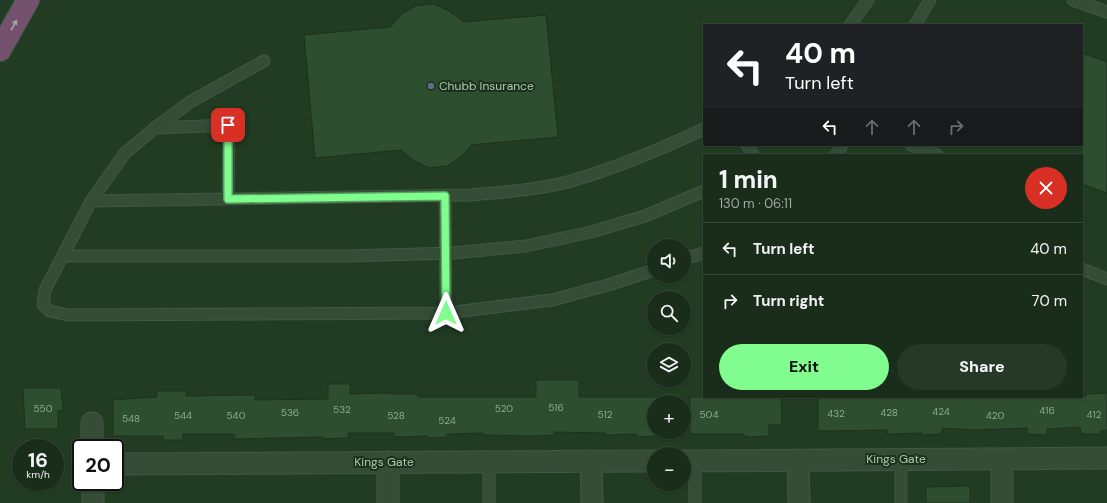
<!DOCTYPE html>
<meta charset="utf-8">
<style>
:root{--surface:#192d1a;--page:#263927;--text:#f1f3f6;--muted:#9fa8a2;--line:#374939;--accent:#80fd8e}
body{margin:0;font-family:"DM Sans",sans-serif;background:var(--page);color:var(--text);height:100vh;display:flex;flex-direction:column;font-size:15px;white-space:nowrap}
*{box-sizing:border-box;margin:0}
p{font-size:13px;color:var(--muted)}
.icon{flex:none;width:22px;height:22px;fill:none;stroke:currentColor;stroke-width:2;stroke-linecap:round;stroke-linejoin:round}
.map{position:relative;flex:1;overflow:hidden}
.panel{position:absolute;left:703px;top:154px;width:380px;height:244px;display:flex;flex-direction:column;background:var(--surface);border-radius:0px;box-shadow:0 1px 3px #0004,0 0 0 1px var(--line)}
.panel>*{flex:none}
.top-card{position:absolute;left:703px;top:24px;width:380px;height:122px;border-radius:0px;box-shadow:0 1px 3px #0004,0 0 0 1px var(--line);background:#202124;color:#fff;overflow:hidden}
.tools{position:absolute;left:647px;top:239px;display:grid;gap:8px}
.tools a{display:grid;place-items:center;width:44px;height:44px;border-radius:50%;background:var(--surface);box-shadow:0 1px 3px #0004,0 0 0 1px var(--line);font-size:20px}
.speed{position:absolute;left:12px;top:439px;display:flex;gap:8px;font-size:20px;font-weight:700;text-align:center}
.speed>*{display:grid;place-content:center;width:52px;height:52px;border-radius:50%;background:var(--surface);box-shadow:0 1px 3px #0004,0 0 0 1px var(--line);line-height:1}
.speed small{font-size:10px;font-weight:400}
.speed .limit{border:2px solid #111;border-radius:6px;background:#fff;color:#111}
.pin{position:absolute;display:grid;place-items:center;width:34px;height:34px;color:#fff;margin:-17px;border-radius:8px;box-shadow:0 2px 6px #0006}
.me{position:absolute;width:44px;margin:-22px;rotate:0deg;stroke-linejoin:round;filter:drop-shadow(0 0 3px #0008)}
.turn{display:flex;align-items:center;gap:14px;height:84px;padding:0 16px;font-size:18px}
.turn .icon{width:52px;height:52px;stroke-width:2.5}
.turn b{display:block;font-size:28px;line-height:34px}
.lanes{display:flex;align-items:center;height:38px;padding:0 16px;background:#0003;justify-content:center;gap:20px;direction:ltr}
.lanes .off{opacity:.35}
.round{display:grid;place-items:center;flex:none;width:42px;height:42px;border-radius:21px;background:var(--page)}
.head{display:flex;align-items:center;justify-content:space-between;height:68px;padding:0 16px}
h1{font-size:24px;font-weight:800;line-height:30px}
.button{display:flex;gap:8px;margin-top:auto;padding:8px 16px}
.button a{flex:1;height:46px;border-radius:24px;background:var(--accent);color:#111;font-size:16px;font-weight:800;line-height:46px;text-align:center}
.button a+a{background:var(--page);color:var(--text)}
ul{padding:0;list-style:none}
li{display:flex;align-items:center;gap:12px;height:52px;padding:0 16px;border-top:1px solid var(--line)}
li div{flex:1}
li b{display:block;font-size:15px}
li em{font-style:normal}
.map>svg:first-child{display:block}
.building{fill:#2e4e30;stroke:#1c331e}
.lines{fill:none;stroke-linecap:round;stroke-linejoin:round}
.service-casing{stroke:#415843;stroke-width:13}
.minor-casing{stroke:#415843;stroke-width:23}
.motorway-casing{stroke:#405742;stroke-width:24}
.service{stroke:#354c37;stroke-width:11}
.minor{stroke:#354c37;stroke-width:21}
.motorway{stroke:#73516f;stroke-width:22}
.oneway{fill:#9ea49f}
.route-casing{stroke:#53a45c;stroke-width:10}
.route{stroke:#80fd8e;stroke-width:7}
.service-dot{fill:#5c6f8a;stroke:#1a311c;stroke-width:1.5}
.labels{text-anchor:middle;stroke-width:4;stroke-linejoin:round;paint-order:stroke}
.number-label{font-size:10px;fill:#8fa992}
.poi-label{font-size:12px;fill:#b0c8b3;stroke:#1a311c;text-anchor:start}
.street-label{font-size:12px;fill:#b0c8b3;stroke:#1a311c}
</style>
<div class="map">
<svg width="1107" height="503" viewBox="0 0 1107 503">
<rect width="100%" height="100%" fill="#213c23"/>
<path class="building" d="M433,4L449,11L463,22L546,15L558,137L471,145L461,157L447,166L429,168L413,160L401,150L315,158L304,35L390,27L402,14L415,6Z
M1082,53L1107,62V193L1082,184Z
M536,380H579V397H656L654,432H657V436L637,437V434L606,435L605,433L554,432V435L534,436L485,435L483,433L447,434V437L427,438V436L394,437V433H348V438L323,439V437L235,439L234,434H183V440H163V436H113V400L157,397V391H186V396L255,395V400L328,399V384H350V394L391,393V394H413L418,395V397H536Z
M23,388H61L63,410L58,411V429H25Z
M1107,393V430L1101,431V434H1081L1080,427L1047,429V435L1027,434V428L976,430L942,428V434L922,435V433L887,434L888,430L818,431V397H1082L1086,396V394Z
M690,397H781L782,425H769V436L748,437L742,434H690Z
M970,486V503H926V487Z"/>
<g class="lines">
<defs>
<path id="service" d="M1073,0L1107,12
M850,25L868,0
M915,25L930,0
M155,128L229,125L228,199
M747,145L753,155
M911,145L937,155
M836,155L842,145
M445,196L446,313
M91,201L125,153L155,128L190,102L264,61
M63,256H346L453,253L526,246L591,232L645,216L704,191
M684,259L704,253
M1082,269L1107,279
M654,270L608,285L552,300L446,313L68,315L50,311L43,305L45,290L91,201L471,195C504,192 538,190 571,181C617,168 661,149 704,129
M695,460V503
M489,462V503
M901,503V459"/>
<path id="minor" d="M92,423V448
M1002,459V503
M798,460L799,503
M591,461L592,503
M684,461L1107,458
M388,462V503
M115,464L654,461
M93,482V503"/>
<path id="motorway" d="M0,50L28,0"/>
</defs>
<use href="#service" class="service-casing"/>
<use href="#minor" class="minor-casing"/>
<use href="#motorway" class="motorway-casing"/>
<use href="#service" class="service"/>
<use href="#minor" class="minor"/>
<use href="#motorway" class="motorway"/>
</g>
<defs><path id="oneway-solid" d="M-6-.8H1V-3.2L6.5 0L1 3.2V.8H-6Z"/></defs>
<use class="oneway" href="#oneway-solid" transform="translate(14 25) rotate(-61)"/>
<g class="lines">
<defs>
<path id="route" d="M228,125V199L445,196L446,313"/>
</defs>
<use href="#route" class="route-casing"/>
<use href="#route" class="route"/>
</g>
<circle class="service-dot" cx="431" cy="86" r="4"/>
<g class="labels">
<g class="number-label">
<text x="556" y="411">516</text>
<text x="43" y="412">550</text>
<text x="504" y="412">520</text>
<text x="342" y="413">532</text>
<text x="1047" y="414">416</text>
<text x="941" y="415">424</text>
<text x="290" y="416">536</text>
<text x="889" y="416">428</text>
<text x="836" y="417">432</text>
<text x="605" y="418">512</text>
<text x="709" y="418">504</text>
<text x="1094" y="418">412</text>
<text x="183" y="419">544</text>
<text x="236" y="419">540</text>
<text x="396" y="419">528</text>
<text x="995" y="419">420</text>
<text x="131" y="422">548</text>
<text x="447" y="424">524</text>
</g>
<g class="poi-label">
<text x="439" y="90">Chubb Insurance</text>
</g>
<g class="street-label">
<text x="896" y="463">Kings Gate</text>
<text x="384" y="466">Kings Gate</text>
</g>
</g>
</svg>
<div class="tools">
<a><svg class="icon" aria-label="sound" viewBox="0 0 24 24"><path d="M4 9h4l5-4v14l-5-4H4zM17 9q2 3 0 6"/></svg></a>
<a><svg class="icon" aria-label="search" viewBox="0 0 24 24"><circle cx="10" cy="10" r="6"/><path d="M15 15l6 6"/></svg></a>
<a><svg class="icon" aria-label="layers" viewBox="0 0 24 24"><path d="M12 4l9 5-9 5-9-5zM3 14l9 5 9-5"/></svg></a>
<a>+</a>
<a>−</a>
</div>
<div class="speed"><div>16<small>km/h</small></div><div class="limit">20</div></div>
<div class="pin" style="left:228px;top:125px;background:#d93025"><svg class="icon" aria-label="arrive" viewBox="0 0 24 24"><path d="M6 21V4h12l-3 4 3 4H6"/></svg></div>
<svg class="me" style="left:446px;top:313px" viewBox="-20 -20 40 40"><path d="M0-17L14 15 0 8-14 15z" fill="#80fd8e" stroke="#fff" stroke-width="4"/></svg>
<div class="top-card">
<div class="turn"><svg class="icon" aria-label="left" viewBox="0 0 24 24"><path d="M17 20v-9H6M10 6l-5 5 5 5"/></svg><div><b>40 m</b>Turn left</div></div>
<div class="lanes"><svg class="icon" aria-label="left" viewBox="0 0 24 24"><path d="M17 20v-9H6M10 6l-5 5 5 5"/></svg><svg class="icon off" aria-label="ahead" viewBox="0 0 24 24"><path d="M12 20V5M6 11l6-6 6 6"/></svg><svg class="icon off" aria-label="ahead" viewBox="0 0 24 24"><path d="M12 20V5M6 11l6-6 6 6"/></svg><svg class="icon off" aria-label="right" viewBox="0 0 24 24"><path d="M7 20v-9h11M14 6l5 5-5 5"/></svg></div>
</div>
<section class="panel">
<div class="head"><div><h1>1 min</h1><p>130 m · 06:11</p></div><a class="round" style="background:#d93025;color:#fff"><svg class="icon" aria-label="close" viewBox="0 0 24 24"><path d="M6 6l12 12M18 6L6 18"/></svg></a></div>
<ul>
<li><svg class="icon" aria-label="left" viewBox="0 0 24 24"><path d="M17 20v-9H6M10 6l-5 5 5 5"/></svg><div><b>Turn left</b></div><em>40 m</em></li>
<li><svg class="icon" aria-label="right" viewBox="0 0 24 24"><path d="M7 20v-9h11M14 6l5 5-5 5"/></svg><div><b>Turn right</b></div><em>70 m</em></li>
</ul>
<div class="button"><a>Exit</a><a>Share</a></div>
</section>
</div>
